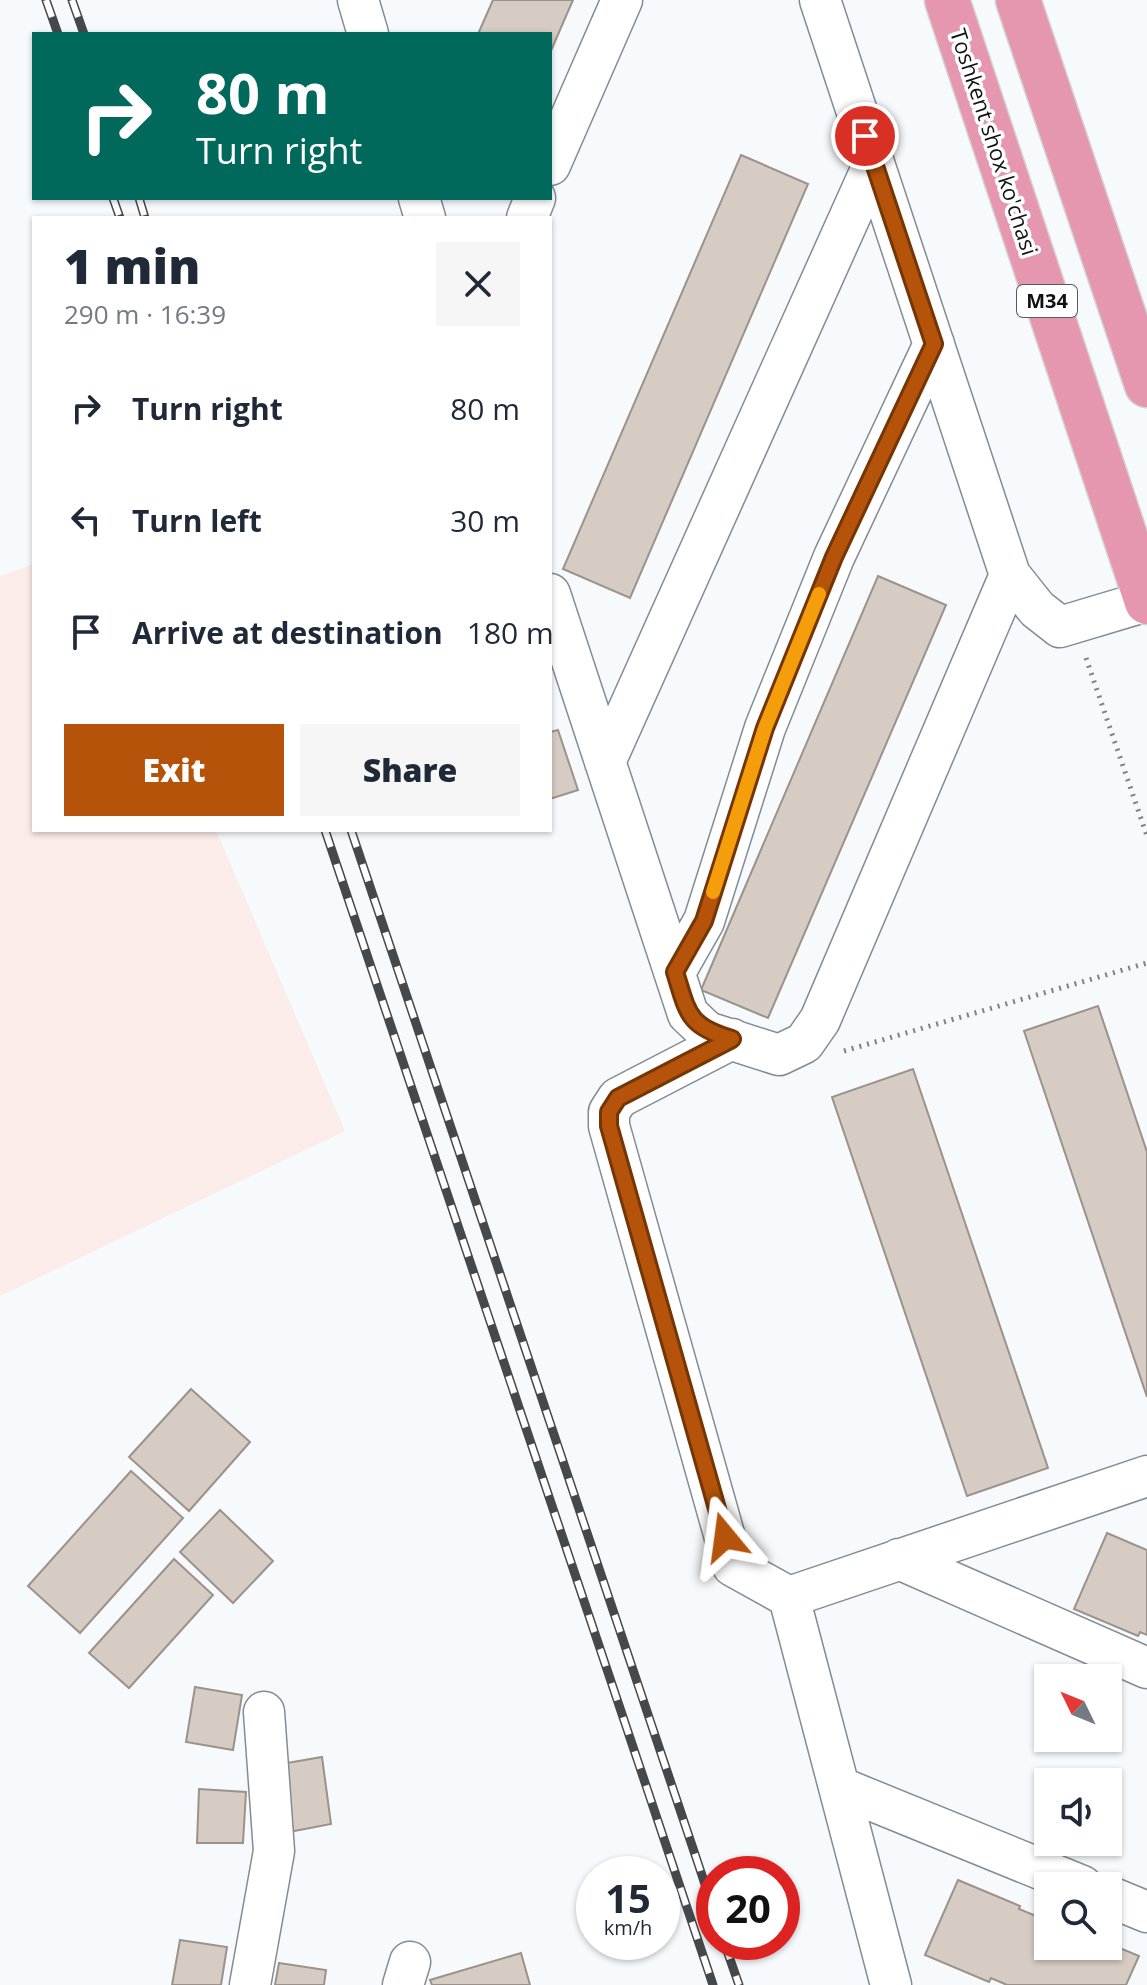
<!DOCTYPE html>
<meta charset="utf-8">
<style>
:root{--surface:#fff;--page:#f6f6f7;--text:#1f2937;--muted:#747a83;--accent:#b45309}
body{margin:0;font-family:"Open Sans",sans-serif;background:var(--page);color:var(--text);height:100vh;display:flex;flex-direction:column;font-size:30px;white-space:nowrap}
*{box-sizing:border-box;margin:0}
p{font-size:26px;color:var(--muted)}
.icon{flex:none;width:44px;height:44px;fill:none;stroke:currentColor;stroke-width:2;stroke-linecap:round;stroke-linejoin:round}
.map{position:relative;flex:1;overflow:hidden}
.drawer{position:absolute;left:32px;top:216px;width:520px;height:616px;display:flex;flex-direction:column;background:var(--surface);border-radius:0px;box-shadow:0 2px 6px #0004}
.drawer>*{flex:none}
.top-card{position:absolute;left:32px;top:32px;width:520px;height:168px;border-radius:0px;box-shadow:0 2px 6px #0004;background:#00695c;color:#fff;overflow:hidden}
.needle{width:52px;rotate:313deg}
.fabs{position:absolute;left:1034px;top:1664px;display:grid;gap:16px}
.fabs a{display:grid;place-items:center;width:88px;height:88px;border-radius:0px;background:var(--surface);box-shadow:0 2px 6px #0004;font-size:40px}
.speed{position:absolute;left:576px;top:1856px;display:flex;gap:16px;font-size:40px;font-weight:700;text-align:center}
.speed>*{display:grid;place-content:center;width:104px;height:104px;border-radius:50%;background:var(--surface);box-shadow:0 2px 6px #0004;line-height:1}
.speed small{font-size:20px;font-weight:400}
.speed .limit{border:12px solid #d22;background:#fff;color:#111}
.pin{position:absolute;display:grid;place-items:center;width:68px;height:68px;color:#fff;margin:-34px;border:4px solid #fff;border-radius:50%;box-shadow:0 2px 8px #0007}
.me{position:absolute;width:88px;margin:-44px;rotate:344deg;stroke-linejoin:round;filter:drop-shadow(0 0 6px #0008)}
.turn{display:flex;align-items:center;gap:28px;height:168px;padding:0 32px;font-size:36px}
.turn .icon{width:104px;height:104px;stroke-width:2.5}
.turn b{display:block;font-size:56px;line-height:68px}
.round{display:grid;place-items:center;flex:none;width:84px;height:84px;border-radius:0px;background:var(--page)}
.head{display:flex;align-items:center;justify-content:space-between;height:136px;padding:0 32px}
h1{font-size:48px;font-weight:800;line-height:60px}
.primary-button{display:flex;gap:16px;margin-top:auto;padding:16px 32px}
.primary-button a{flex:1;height:92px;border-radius:0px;background:var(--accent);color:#fff;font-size:32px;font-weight:800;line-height:92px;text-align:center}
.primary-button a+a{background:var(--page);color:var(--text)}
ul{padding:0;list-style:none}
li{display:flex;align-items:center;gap:24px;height:112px;padding:0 32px}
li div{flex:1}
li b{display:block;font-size:30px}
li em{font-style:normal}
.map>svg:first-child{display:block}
.commercial{fill:#fbebe9}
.building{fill:#d6ccc4;stroke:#9b928a;stroke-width:2}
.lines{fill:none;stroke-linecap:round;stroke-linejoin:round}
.minor-casing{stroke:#838b94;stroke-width:43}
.major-casing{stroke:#d4d4d5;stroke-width:47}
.path{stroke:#7f8386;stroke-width:5;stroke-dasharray:2 6;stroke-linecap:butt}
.minor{stroke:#fff;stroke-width:40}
.major{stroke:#e697b0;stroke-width:44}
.rail-casing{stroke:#46494c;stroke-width:9}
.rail{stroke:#fff;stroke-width:6;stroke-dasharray:18;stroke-linecap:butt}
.route-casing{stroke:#753606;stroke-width:20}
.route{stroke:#b45309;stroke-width:14}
.slow{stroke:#f59e0b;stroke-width:14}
.labels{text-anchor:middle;stroke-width:7;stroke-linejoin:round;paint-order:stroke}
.shield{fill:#fff;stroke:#57595b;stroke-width:2}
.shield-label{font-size:20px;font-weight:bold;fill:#0f1215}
.street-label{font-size:22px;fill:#0f1215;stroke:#fff}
</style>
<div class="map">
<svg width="1147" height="1985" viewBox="0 0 1147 1985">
<rect width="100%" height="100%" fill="#f6fafd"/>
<path class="commercial" d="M34,564V830H216L345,1131L0,1296V576Z"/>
<path class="building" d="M493,0H573L550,53V34H478Z
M741,155L808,184L630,598L563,569Z
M878,576L946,605L768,1018L701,990Z
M558,730L578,790L550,799V732Z
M1098,1006L1147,1152V1397L1024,1031Z
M913,1069L1048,1468L967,1496L832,1097Z
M191,1389L250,1442L189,1511L129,1457Z
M131,1471L183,1518L80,1633L28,1586Z
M220,1510L273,1561L233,1603L180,1552Z
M1107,1533L1147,1550V1635L1140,1632L1138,1636L1074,1609Z
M174,1559L213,1595L129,1688L89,1653Z
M195,1687L242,1695L233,1750L186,1742Z
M322,1757L331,1824L289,1832L281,1764Z
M199,1789L246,1792L243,1843H197Z
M958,1880L1020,1906L1019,1909L1048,1921V1946H1108V1943L1139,1956L1126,1985H1007L991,1978L989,1982L925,1955Z
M180,1940L227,1947L221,1985H172Z
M521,1953L530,1985H432L430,1980Z
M279,1963L326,1970L324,1985H275Z"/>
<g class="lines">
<defs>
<path id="minor" d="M358,0L368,34
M820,0L1010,575L1037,609L1060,627L1147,601
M550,165L622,0
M419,198L425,218
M527,218L535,198
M550,594L688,1014L707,1032L779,1055L804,1043L820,1020L1010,575
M605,762L874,163
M675,972L704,921L765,728L834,557L934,344
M732,1039L618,1098L609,1112V1126L733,1566L789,1597
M899,1559L1147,1668
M839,1787L1082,1886
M1108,1896L1147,1912
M250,1985L274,1851L264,1712
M403,1985L410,1962
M891,1985L789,1597L1147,1476"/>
<path id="major" d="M947,0L1147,602
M1018,0L1147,385"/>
</defs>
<use href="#minor" class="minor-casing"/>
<use href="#major" class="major-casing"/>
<path class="path" d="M1086,658L1147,836
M844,1051L1147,963"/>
<use href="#minor" class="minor"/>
<use href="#major" class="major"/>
<defs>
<path id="rail" d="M46,0L58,34
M72,0L84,34
M113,198L120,218
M139,198L145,218
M325,830L713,1985
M351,830L714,1911
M724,1942L739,1985"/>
</defs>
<use href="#rail" class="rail-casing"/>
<use href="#rail" class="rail"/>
</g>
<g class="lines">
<defs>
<path id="route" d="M725,1537L609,1126V1112L618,1098L732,1039C687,1026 688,1013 675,972L704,921L765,728L834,557L934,344L865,136"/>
</defs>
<use href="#route" class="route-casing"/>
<use href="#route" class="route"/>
<path class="slow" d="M713,892L765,728L819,594"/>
</g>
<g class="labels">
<rect class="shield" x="1017" y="285" width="60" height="32" rx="6"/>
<g class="shield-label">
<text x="1047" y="308">M34</text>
</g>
<g class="street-label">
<text transform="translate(994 142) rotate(72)" y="8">Toshkent shox ko'chasi</text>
</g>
</g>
</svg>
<div class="fabs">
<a><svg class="needle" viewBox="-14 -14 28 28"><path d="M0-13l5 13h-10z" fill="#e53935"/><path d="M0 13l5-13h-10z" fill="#747a83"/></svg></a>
<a><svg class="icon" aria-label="sound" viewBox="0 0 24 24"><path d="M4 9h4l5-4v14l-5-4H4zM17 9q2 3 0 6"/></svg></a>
<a><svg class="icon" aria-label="search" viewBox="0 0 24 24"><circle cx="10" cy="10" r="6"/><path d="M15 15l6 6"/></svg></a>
</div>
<div class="speed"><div>15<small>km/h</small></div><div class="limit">20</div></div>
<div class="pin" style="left:865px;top:136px;background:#d93025"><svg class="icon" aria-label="arrive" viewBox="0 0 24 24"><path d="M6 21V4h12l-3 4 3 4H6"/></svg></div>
<svg class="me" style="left:725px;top:1537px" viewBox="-20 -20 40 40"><path d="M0-17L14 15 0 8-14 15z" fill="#b45309" stroke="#fff" stroke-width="4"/></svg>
<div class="top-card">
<div class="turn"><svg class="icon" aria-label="right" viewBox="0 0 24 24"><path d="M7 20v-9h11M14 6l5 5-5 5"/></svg><div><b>80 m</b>Turn right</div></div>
</div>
<section class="drawer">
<div class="head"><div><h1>1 min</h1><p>290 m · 16:39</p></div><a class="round"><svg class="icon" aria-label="close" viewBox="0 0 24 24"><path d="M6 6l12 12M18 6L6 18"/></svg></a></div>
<ul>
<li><svg class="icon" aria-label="right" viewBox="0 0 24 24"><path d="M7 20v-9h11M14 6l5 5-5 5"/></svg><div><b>Turn right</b></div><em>80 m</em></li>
<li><svg class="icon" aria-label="left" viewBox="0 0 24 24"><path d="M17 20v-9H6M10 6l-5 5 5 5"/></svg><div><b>Turn left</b></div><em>30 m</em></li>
<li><svg class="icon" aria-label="arrive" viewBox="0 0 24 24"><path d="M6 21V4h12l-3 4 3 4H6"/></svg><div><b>Arrive at destination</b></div><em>180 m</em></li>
</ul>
<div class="primary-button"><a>Exit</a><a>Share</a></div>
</section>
</div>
